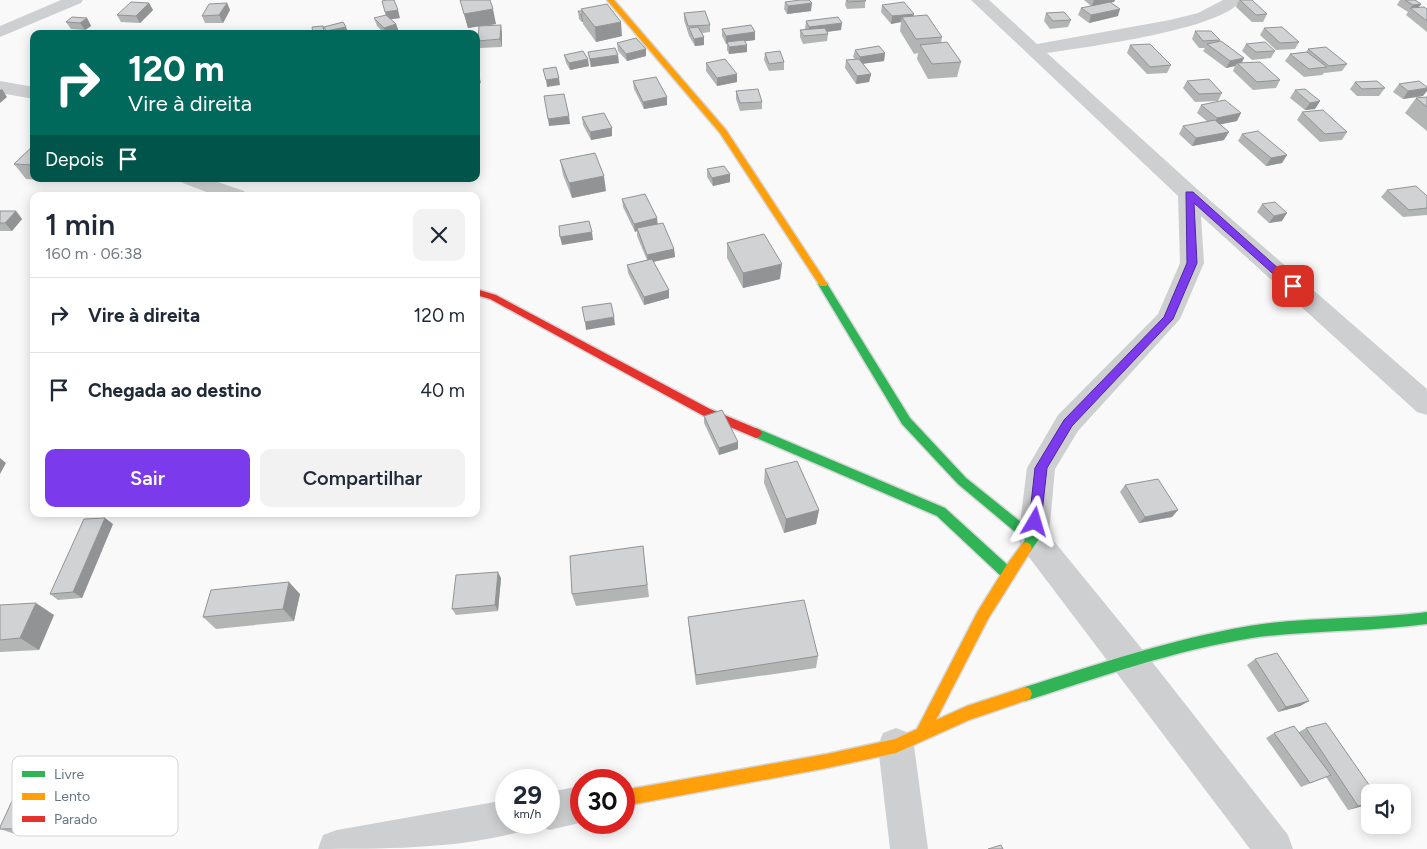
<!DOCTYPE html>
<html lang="pt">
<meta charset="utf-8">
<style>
:root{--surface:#fff;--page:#f2f2f3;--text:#1f2937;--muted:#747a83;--line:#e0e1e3;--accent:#7c3aed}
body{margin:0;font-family:Figtree,sans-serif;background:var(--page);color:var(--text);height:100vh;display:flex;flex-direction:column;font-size:19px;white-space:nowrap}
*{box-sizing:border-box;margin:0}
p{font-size:16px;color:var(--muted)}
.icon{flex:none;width:28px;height:28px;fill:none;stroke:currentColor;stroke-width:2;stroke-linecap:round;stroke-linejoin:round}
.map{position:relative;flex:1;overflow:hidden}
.details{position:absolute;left:30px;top:192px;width:450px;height:325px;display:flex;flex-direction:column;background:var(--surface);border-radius:10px;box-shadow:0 2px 12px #0003}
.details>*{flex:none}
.hud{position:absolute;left:30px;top:30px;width:450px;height:152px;border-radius:10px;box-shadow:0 2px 12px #0003;background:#00695c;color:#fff;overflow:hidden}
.buttons{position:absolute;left:1361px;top:784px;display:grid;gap:10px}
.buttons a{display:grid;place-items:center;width:50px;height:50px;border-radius:10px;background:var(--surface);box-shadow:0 2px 12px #0003;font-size:25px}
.speed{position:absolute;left:495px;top:769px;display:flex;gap:10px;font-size:25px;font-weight:700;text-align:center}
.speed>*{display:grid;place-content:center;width:65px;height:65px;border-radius:50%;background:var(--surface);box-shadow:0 2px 12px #0003;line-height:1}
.speed small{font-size:12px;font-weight:400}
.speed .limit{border:8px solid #d22;background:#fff;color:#111}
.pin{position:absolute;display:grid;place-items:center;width:42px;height:42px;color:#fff;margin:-21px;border-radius:10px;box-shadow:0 2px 8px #0006}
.me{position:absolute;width:55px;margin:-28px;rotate:7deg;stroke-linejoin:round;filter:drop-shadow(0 0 4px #0008)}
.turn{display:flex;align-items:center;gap:18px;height:105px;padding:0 15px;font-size:22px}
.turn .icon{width:65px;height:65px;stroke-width:2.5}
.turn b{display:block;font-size:35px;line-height:42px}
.then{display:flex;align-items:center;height:48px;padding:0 15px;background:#0003;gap:10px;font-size:19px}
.round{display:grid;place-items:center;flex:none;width:52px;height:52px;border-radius:10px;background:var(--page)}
.overview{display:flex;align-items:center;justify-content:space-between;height:85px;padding:0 15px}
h1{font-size:30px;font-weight:600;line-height:38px}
.button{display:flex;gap:10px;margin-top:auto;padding:10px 15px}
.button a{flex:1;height:58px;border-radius:10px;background:var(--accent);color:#fff;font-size:20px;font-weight:600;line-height:58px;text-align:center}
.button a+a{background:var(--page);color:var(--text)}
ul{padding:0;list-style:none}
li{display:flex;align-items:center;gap:15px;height:75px;padding:0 15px;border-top:1px solid var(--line)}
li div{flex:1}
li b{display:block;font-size:19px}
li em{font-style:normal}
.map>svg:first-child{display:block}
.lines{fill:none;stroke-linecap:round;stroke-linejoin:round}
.fast-casing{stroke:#d5d6d7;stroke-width:3}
.slow-casing{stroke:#d5d6d7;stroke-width:3}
.jam-casing{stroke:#d5d6d7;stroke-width:3}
.street{fill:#cecfd0;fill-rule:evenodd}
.fast{fill:#30b455;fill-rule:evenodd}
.slow{fill:#ff9f0a;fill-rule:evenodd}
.jam{fill:#e5322d;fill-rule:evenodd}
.wall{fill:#b3b5b5}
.shaded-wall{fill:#929394}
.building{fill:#d0d2d3;stroke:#929394}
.route{fill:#7c3aed;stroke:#51269a}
.key{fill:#fff;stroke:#d1d6da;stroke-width:1}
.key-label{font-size:14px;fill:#657683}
</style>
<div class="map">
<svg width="1427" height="849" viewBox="0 0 1427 849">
<rect width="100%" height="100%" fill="#f9f9f9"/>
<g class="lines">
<defs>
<path id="fast" d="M823,281L826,282L910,418L966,478L1037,535L1039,539L1030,552L1026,554L1022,552L1020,548L1025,540L958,484L902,424L818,284Z
M756,428L945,508L1012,569L1013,573L1012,577L1007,579L1002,577L937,516L752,436L750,433L752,430Z
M1427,612V624C1369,632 1310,630 1252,638C1175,650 1100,677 1025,701L1020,699L1018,694L1020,689L1025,687C1099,664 1172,639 1249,626C1308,616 1368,620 1427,612Z"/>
<path id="slow" d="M607,0H614L726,130L826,282L828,284L826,286H820L720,133Z
M1026,542L1030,544L1032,548L1030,552L988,619L936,720L967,706L1025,687L1030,689L1032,694L1030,699L969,720L896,753L827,768L624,806V790L827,754L895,739L917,729L978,611L1006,566L1022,544Z"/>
<path id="jam" d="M476,289L496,295L710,409L760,430L762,433L760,436L756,438L702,415L490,299L476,295Z"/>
</defs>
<use href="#fast" class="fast-casing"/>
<use href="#slow" class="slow-casing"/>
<use href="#jam" class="jam-casing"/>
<path class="street" d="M61,0H83L81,3L0,37V26Z
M971,0H989L1037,44L1170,20L1198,13L1223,0H1242C1221,30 1086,47 1047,53L1197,189L1427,389V415L1417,412L1201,216L1204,263L1180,319L1078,431L1055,469L1049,535L1142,649L1288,835L1293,849H1250L1022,548L1018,539L1027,468L1058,415L1158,314L1180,263L1178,196Z
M0,81L34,87V99L0,93Z
M179,179H209L244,191L247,196H217L183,183Z
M896,728L909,733L914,746L928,849H890L878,746L883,733Z
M581,786V822H584L549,830L536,824L535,822H549V792Z
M506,800V822H523L519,832C458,849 383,849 318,849L323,835L337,830Z"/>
<use href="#fast" class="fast"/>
<use href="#slow" class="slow"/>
<use href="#jam" class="jam"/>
</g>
<path class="wall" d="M460,0L496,24L480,26L502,32V47L480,48L478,41L479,26L468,28Z
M846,0H865V8L847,9L845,5Z
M1084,0H1115L1114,2H1111L1118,16L1089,23L1078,15L1081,8L1091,6Z
M1239,0H1252L1267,14L1263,22H1252L1236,7Z
M1400,0H1415L1421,4L1418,8L1427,9V32L1406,15L1408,12L1397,5Z
M785,2L811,11L787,14L784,9Z
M149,3L153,10L140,23L121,22L117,15Z
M227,3L230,10L223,23H205L202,16Z
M882,5L914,14L913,16L942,37L941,43L961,62L957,77L928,79L917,59L918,53L914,54L900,31L901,22L891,24L881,12Z
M581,9L622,36L596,42L583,24V22H582L579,19L578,11H582Z
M684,13L710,25V32L702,33L704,37V45L695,46L689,36L684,20Z
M1046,13L1071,20L1068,27L1050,29L1044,21Z
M87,18L91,26L85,30L71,29L66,22Z
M374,18H400L391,19L396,24L399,32L392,34H385L377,26Z
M806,21L841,30L827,32L828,34L827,41L803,44L800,37V30L805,29Z
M1264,28L1299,42L1295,49L1276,50L1260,35Z
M722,29L755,32V40L745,41L747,52L729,54L727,50V43L726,44L722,36Z
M1195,31L1220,40L1219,42L1244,58L1241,63L1280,80L1276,88L1253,90L1233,71L1235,66L1226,68L1203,51L1205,48H1199L1192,39Z
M617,43L646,56L627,61L618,51Z
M1246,44L1275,51L1271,58L1252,60L1242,51Z
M1130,45L1171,65L1167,73L1147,74L1127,53Z
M1308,49L1347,64L1342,71L1324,73L1322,75L1304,77L1285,61L1290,54L1306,52Z
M855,50L885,53L884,61L863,64L871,74L869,82L856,84L845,68L846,60L855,59L853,57Z
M588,52L619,63L591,67L589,59Z
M765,53L784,62V70L769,71L764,60Z
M564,55L589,66L570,70L566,63Z
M706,63L737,82L717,86L706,71Z
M633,81L667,105L644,109L634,89Z
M1187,81L1222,93L1218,101L1195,102L1183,88Z
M1355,82L1385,88L1379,96H1357L1350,89Z
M1399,84L1423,96L1403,99L1393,92Z
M1295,90L1320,101L1315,109L1305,110L1290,98Z
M736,91L762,102V109L740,111L736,99Z
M1427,97V131L1405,113L1416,98Z
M1201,105L1237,121L1219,124L1224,140L1192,146L1179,134L1183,126L1208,122L1197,113Z
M1302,112L1347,132L1342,140L1320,142L1297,120Z
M582,117L612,128V136L591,140L583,125Z
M1242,134L1287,155L1282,163L1266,166L1238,141Z
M34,145V179H61L59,181L26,179L14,164Z
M560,160L606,191L572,198L563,175Z
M707,169L730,174V182L713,186L707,177Z
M1387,190L1427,196V215L1403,217L1381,197Z
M622,199L658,224L674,249L675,257L653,262L669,290V298L644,305L628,273L627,265L647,260L637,236V231L635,232L623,207Z
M1262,204L1282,221L1269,223L1257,212Z
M0,211H16L22,219L12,231H0Z
M727,243L780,279L743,288L727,258Z
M704,416L738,442V449L719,455L704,423Z
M765,469L819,510L816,524L784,533L764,483Z
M1125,485L1178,510L1172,517L1139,523L1120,492Z
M113,524L82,598L58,600L50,594Z
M643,546L649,597L576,606L572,594Z
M501,578L498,611L456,615L452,609Z
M300,594L294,621L216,629L203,617Z
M0,605L54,615L39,650L0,652Z
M688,617L818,656L816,668L696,685L689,629Z
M1255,659L1309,701L1300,706L1278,712L1247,665Z
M1306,728L1370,792V804L1348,810L1326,777L1301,787L1266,738L1274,733L1299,732Z
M99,770L72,835L21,836L0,829V827Z"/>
<path class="shaded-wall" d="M1094,0H1115L1114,2L1092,6Z
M149,3L153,10L140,23L136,16Z
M227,3L230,10L223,23L219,15Z
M812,3L811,11L787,14L788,6Z
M1421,4L1416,11L1411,8L1413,5Z
M493,9L496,24L468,28L464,14Z
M1120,9L1118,16L1089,23L1091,15Z
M398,10L400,18L387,20L385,12Z
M914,14L912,21L902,17L901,22L891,24L892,16Z
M581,15H582L583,22H582Z
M87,18L91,26L85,30L80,23Z
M621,22L622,36L596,42L595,27Z
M842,23L841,30L808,34L809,27Z
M396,24L399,32L392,34H386L384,28Z
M501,25L502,32V47L500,39Z
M323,26L326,34H313Z
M346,27L349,34H327L326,31Z
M755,32V40L726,44V36Z
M704,37V45L695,46L694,39Z
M747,45V52L729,54V47Z
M646,49V56L627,61L626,54Z
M885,53L884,61L859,64L860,57Z
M618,55L619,63L591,67L590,59Z
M1244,58L1240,66L1237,63L1235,66L1226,68L1230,61Z
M588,59L589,66L570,70L569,63Z
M737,74V82L717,86V78Z
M871,74L869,82L856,84L857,76Z
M479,75L481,83L476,84V76Z
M559,78L560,85L547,87L546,80Z
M1427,88V91L1423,96L1403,99L1408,91Z
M2,89L7,97L0,103V90Z
M667,97V105L644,109L643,102Z
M1320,101L1315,109L1305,110L1310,103Z
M1241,113L1237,121L1213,126L1217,118Z
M569,116L570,124L549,126L548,119Z
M612,128V136L591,140L590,132Z
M1229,132L1224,140L1192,146L1196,138Z
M1287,155L1282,163L1266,166L1271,158Z
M730,174V182L713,186L712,178Z
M604,176L606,191L572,198L569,183Z
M16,211L22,219L12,231L5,223Z
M1287,213L1282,221L1269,223L1274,216Z
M657,218L658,226L637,228V231L635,232L634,224Z
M592,232L593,240L562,245L560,237Z
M674,249L675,257L648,263L647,255Z
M782,264L780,279L743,288V273Z
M669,290V298L644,305V297Z
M614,317L615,325L586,330L585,322Z
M738,442V449L719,455V448Z
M0,458L6,463L0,474Z
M819,510L816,524L784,533L786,519Z
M1178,510L1172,517L1139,523L1145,517Z
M105,518L113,524L82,598L73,592Z
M498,572L501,578L498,611L495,605Z
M289,582L300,594L294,621L283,609Z
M36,603L54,615L39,650L20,638Z
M1309,701L1300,706L1278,712L1286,707Z
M80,761L99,770L72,835L51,828Z
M1370,803V804L1348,810L1358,806Z"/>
<path class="building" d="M386,0H394L398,10L385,12L382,1Z
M460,0H490L493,9L464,14Z
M800,0H809L812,3L788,6L785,2Z
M847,0H865L866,1L848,2Z
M1240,0H1252L1267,14L1256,15Z
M1405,0H1415L1421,4L1413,5Z
M131,2L149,3L136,16L117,15Z
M904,2L914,14L892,16L882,5Z
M1110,2L1120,9L1091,15L1081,8Z
M227,3L219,15L202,16L209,4Z
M607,4L621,22L595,27L581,9Z
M1424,7L1427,9V21L1410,8Z
M578,11H582V15H581Z
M705,11L710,25L688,26L684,13Z
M1064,12L1071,20L1053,21L1046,13Z
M386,15L396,24L384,28L374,18Z
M927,15L942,37L916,39L902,17Z
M72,17L87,18L80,23L66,22Z
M838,17L842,23L809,27L806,21Z
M343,22L346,27L326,31L324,27Z
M501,25L500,39L478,41L479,26Z
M751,25L755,32L726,36L722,29Z
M323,26L324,32L313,34L312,27Z
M698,27L704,37L694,39L689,28Z
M1282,27L1299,42L1280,43L1264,28Z
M825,28L828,34L804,36L800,30Z
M1195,31H1211L1220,40L1203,41Z
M636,38L646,49L626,54L617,43Z
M744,40L747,45L729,47L727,42Z
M1221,41L1244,58L1230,61L1207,44Z
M947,42L961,62L932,64L920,45Z
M1265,42L1275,51L1256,52L1246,44Z
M1150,44L1171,65L1150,67L1130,45Z
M879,46L885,53L860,57L855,50Z
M1326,47L1347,64L1329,66L1308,49Z
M615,48L618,55L590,59L588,52Z
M583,51L588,59L569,63L564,55Z
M780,51L784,62L769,64L765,53Z
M1307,52L1327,67L1309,69L1290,54Z
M725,59L737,74L717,78L706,63Z
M859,59L871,74L857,76L846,60Z
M1260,62L1280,80L1257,82L1237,63Z
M556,67L559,78L546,80L543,69Z
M476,69L479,75L476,76Z
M656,77L667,97L643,102L633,81Z
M1209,79L1222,93L1199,94L1187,81Z
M1377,81L1385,88L1362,89L1355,82Z
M1419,81L1427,87V88L1408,91L1399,84Z
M758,89L762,102L740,103L736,91Z
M1305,89L1320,101L1310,103L1295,90Z
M564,94L569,116L548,119L544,96Z
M1427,97V107L1416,98Z
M1225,100L1241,113L1217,118L1201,105Z
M1323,110L1347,132L1325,134L1302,112Z
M604,113L612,128L590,132L582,117Z
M1215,120L1229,132L1196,138L1183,126Z
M1258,131L1287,155L1271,158L1242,134Z
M34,145V165L14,164Z
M595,153L604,176L569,183L560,160Z
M724,166L730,174L712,178L707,169Z
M1416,186L1427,196V208L1409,210L1387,190Z
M645,194L657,218L634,224L622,199Z
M1275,202L1287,213L1274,216L1262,204Z
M0,211H16L5,223H0Z
M589,221L592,232L560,237L559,226Z
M663,223L674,249L647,255L637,228Z
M764,234L782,264L743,273L727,243Z
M652,259L669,290L644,297L627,265Z
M611,303L614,317L585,322L582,307Z
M722,410L738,442L719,448L704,416Z
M797,461L819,510L786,519L765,469Z
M1158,479L1178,510L1145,517L1125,485Z
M105,518L73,592L50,594L84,519Z
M643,546L647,585L572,594L570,556Z
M498,572L495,605L452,609L456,575Z
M289,582L283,609L203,617L211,590Z
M804,600L818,656L696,675L688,617Z
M36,603L20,638L0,640V605Z
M1277,653L1309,701L1286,707L1255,659Z
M1326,723L1374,792H1370V803L1358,806L1306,728Z
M1294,726L1331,775L1310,783L1274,733Z
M80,761L51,828L0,829V827L30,762Z
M1001,845L1003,849H988Z"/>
<path class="route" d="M1186,192H1193L1298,286L1297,289H1290L1194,203L1197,263L1173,319L1072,426L1047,468L1041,522L1039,525H1030L1029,522L1035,468L1064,420L1164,317L1187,263Z"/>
<rect x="12" y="756" width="166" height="80" rx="8" class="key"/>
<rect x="22" y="771" width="23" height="6" fill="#30b455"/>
<rect x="22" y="793" width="23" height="7" fill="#ff9f0a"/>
<rect x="22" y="816" width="23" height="6" fill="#e5322d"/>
<g class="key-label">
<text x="54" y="779">Livre</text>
<text x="54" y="801">Lento</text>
<text x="54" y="824">Parado</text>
</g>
</svg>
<div class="buttons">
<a><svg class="icon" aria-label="sound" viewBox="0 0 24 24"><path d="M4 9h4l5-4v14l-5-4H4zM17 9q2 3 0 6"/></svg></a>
</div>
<div class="speed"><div>29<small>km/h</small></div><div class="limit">30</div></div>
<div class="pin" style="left:1293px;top:286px;background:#d93025"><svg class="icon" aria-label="arrive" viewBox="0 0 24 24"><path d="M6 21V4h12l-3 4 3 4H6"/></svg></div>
<svg class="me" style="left:1035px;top:522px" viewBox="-20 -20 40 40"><path d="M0-17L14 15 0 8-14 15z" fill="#7c3aed" stroke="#fff" stroke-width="4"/></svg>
<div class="hud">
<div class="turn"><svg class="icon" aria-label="right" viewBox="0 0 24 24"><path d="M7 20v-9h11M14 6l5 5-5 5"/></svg><div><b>120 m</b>Vire à direita</div></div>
<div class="then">Depois<svg class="icon" aria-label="arrive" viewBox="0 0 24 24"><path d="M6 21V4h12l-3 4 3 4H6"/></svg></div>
</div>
<section class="details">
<div class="overview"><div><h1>1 min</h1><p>160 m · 06:38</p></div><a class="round"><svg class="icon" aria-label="close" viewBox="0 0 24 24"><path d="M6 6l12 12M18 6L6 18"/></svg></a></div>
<ul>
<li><svg class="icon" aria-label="right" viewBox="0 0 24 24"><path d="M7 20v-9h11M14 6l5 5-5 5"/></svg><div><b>Vire à direita</b></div><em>120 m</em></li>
<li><svg class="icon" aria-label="arrive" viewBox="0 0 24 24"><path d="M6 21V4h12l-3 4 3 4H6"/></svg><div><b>Chegada ao destino</b></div><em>40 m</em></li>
</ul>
<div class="button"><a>Sair</a><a>Compartilhar</a></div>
</section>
</div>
